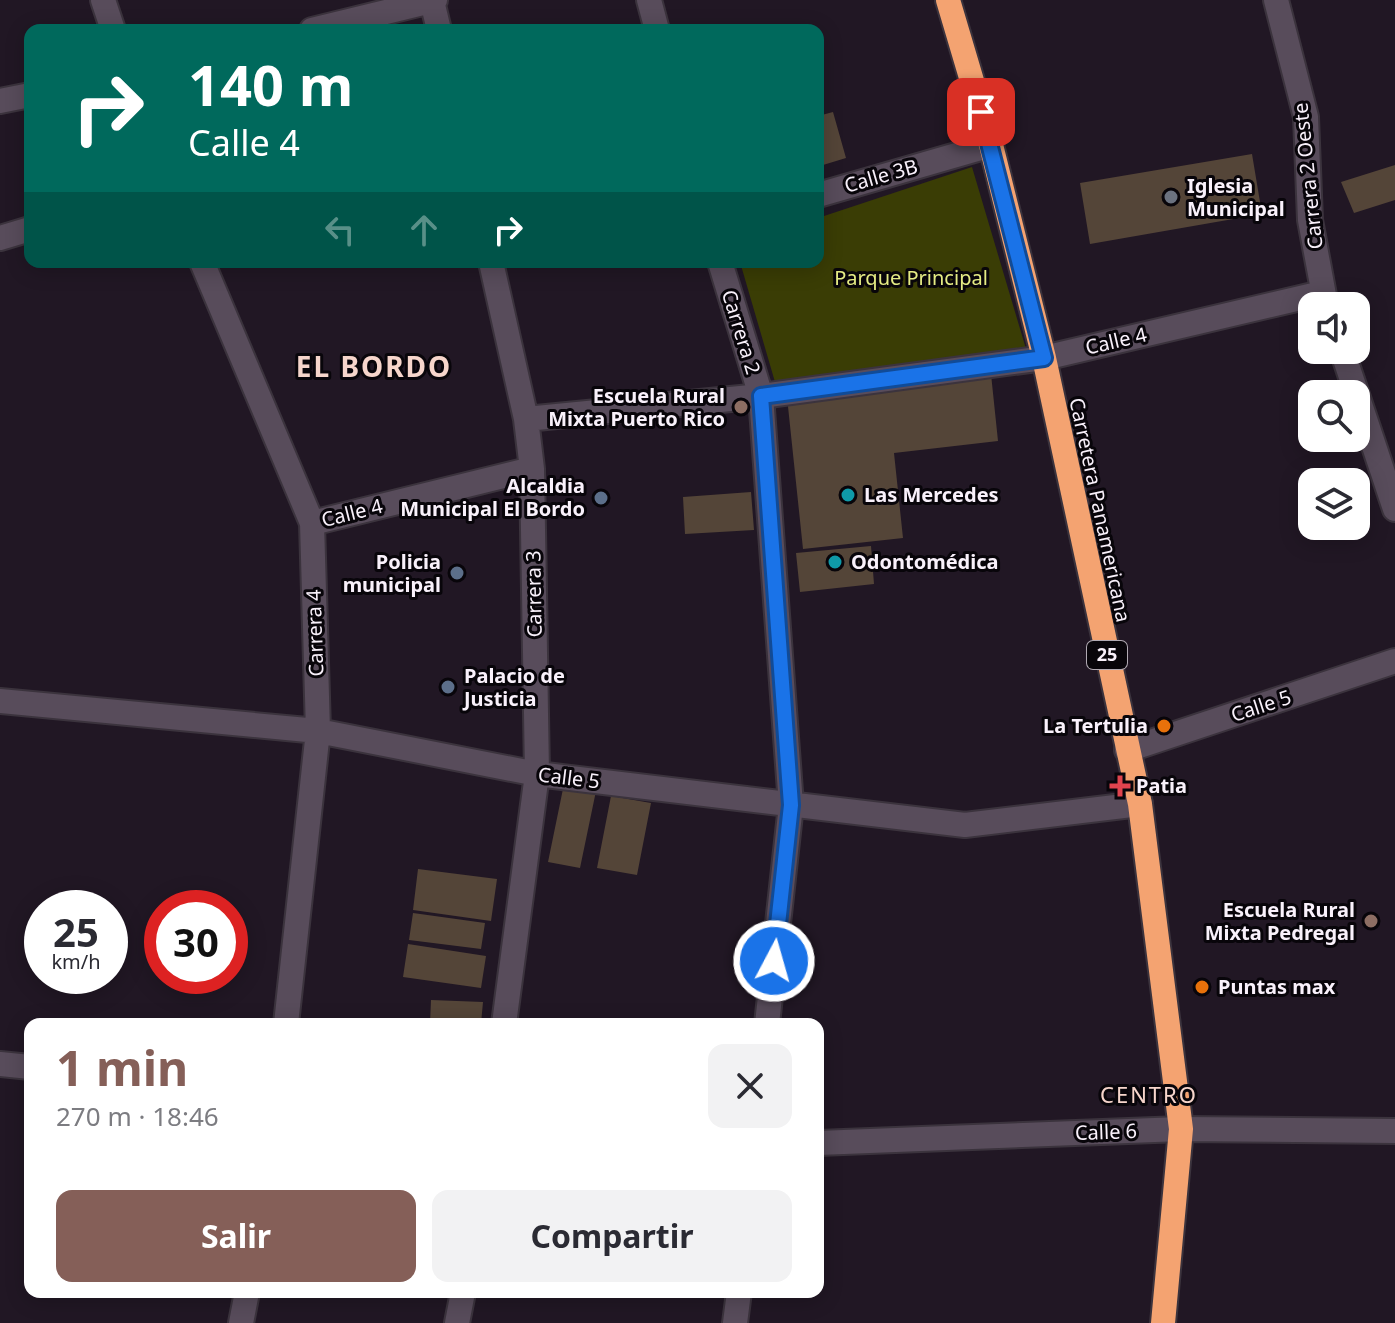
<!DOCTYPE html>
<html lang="es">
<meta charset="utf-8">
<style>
:root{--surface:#fff;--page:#f2f2f3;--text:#2b2b33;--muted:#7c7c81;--accent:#855f58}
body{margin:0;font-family:"Noto Sans",sans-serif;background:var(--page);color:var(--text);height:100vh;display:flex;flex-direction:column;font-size:30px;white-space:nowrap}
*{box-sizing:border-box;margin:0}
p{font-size:26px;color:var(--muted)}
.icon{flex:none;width:44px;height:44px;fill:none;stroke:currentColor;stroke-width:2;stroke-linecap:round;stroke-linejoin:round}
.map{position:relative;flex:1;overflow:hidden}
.sheet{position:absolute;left:24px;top:1018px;width:800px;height:280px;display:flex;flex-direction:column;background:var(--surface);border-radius:16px;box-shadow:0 4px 20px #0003}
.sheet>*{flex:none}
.banner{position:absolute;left:24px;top:24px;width:800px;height:244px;border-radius:16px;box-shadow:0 4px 20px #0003;background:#00695c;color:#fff;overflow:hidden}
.controls{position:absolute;left:1298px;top:292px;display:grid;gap:16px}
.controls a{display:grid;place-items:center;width:72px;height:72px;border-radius:16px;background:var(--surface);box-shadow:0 4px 20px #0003;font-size:40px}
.speed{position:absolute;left:24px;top:890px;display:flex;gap:16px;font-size:40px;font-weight:700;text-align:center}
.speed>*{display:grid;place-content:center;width:104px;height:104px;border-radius:50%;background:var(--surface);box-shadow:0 4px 20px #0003;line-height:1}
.speed small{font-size:20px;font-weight:400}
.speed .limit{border:12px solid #d22;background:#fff;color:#111}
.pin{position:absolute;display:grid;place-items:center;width:68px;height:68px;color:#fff;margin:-34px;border-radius:16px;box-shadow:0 4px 12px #0006}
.me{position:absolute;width:88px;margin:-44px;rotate:6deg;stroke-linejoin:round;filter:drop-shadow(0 0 6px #0008)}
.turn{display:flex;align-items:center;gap:28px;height:168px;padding:0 32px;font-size:36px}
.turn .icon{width:104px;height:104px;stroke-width:2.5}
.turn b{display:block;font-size:56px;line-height:68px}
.lanes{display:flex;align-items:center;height:76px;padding:0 32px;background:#0003;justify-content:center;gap:40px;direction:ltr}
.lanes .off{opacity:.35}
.round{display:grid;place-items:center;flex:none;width:84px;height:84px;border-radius:16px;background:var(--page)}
.summary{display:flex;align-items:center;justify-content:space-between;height:136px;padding:0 32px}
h1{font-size:48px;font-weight:700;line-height:60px;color:var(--accent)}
.cta{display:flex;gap:16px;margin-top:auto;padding:16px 32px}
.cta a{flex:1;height:92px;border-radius:16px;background:var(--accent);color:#fff;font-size:32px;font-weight:700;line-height:92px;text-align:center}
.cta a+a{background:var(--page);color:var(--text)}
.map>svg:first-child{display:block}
.green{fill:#3a3d05}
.building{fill:#544538}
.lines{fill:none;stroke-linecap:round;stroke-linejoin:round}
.minor-casing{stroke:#3b333d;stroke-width:28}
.highway-casing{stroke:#3b333d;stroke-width:28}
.minor{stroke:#584c5b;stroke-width:24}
.highway{stroke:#f4a371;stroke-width:24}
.route-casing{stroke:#114b97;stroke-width:20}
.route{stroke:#1a73e8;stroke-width:14}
.worship-dot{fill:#6b7280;stroke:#08050a;stroke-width:3}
.education-dot{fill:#8d6e63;stroke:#08050a;stroke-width:3}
.culture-dot{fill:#0f9aa8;stroke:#08050a;stroke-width:3}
.service-dot{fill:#5c6f8a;stroke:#08050a;stroke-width:3}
.food-dot{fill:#e8710a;stroke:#08050a;stroke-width:3}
.health-dot{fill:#e0444e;stroke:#08050a;stroke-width:3}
.labels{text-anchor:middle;stroke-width:6;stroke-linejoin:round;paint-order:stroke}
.shield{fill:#08050a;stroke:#b1aab3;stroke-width:2}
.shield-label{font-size:18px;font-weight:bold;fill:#f9f1fb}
.street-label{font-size:20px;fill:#f9f1fb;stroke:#08050a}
.poi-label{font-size:20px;font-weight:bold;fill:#f9f1fb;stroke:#08050a;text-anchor:start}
.park-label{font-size:20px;fill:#e5ec84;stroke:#08050a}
.neighbourhood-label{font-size:22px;letter-spacing:2px;fill:#f6d5cb;stroke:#08050a}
.district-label{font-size:28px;font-weight:bold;letter-spacing:2px;fill:#f6d5cb;stroke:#08050a}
</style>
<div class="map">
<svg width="1395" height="1323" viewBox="0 0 1395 1323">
<rect width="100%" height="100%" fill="#211724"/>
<path class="green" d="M972,167L1026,349L775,382L740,262H818V218Z"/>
<path class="building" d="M833,112L846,158L823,165L818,148V116Z
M1252,154L1262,214L1090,244L1080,183Z
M1395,165V200L1354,213L1341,182Z
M991,374L998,441L894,453L903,538L803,549L787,397Z
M751,492L754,530L685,534L683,497Z
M871,546L874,584L800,592L796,553Z
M564,784L596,791L580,868L548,862Z
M611,796L651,803L637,875L597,868Z
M418,869L497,879L491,921L413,910Z
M413,913L485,923L481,949L409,940Z
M408,944L486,956L481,988L403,977Z
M431,1000L483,1002L481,1024H430Z"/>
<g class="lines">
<defs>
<path id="minor" d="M103,0L113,30
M649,0L657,30
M1276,0L1306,117L1310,220L1326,306
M432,1L439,30
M312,30L435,0
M0,101L30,95
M818,195L991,145
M0,238L30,229
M202,262L312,523L318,731L286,1024
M491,262L526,419L532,469L537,774L504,1024
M720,262L761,396L791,805L767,1024
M1342,350L1395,509
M526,419L761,396L1044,358L1322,293
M312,523L532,469
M0,701L318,731L537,774L965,825L1140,804
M1127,750L1395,661
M0,1064L30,1067
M818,1143L1181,1129L1395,1131
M241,1323L247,1292
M457,1323L463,1292
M735,1323L739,1292"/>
<path id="highway" d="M948,0L991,145L1044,358L1140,804L1181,1129L1163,1323"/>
</defs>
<use href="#minor" class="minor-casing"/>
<use href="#highway" class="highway-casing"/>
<use href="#minor" class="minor"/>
<use href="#highway" class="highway"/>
</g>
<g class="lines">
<defs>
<path id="route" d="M774,961L791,805L761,396L1044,358L981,112"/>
</defs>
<use href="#route" class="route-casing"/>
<use href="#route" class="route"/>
</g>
<circle class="worship-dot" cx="1171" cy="197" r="8"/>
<g class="education-dot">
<circle cx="741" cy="407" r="8"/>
<circle cx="1371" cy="921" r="8"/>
</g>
<g class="culture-dot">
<circle cx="848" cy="495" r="8"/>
<circle cx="835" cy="562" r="8"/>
</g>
<g class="service-dot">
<circle cx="601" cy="498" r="8"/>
<circle cx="457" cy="573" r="8"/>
<circle cx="448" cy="687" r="8"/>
</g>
<g class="food-dot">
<circle cx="1164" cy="726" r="8"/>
<circle cx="1202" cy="987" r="8"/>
</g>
<path class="health-dot" d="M1116 774h8v8h8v8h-8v8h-8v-8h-8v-8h8z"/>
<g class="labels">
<rect class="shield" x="1087" y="641" width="40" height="28" rx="6"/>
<g class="shield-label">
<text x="1107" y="661">25</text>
</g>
<g class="street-label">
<text transform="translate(881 176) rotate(-16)" y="7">Calle 3B</text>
<text transform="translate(1308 176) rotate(-96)" y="7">Carrera 2 Oeste</text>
<text transform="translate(741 332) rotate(73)" y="7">Carrera 2</text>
<text transform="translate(1116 341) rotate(-13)" y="7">Calle 4</text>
<text transform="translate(1100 510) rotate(78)" y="7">Carretera Panamericana</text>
<text transform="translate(352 513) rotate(-14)" y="7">Calle 4</text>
<text transform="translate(534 594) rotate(-91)" y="7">Carrera 3</text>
<text transform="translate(315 633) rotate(-92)" y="7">Carrera 4</text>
<text transform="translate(1261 706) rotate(-18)" y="7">Calle 5</text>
<text transform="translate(569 778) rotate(7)" y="7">Calle 5</text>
<text transform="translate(1106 1132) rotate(-2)" y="7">Calle 6</text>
</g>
<g class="poi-label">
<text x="1187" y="193">Iglesia<tspan x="1187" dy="23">Municipal</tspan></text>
<text x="725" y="403" text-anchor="end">Escuela Rural<tspan x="725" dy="23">Mixta Puerto Rico</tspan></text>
<text x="585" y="493" text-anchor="end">Alcaldia<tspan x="585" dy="23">Municipal El Bordo</tspan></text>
<text x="864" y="502">Las Mercedes</text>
<text x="441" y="569" text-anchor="end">Policia<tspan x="441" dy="23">municipal</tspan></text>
<text x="851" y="569">Odontomédica</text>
<text x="464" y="683">Palacio de<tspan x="464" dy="23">Justicia</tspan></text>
<text x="1148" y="733" text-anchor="end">La Tertulia</text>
<text x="1136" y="793">Patia</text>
<text x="1355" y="917" text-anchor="end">Escuela Rural<tspan x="1355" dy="23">Mixta Pedregal</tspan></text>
<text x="1218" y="994">Puntas max</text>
</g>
<g class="park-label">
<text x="911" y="285">Parque Principal</text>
</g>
<g class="neighbourhood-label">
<text x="1149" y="1103">CENTRO</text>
</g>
<g class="district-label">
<text x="374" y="377">EL BORDO</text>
</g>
</g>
</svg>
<div class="controls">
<a><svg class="icon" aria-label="sound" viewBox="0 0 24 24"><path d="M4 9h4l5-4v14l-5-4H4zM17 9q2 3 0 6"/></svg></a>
<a><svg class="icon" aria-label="search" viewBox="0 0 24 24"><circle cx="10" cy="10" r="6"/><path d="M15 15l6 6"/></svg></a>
<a><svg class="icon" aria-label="layers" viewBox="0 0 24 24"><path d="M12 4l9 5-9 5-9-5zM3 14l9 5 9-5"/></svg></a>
</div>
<div class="speed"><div>25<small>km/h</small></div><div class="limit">30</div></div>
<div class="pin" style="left:981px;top:112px;background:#d93025"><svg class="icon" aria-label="arrive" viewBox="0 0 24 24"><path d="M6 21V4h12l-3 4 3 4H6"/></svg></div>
<svg class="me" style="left:774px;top:961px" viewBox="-20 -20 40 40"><circle r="17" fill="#1a73e8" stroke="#fff" stroke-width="3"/><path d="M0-11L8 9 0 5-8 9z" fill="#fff"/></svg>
<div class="banner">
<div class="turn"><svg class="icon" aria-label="right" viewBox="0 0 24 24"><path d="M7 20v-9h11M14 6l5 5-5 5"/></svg><div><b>140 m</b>Calle 4</div></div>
<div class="lanes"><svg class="icon off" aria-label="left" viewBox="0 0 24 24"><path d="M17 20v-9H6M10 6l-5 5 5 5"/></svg><svg class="icon off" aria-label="ahead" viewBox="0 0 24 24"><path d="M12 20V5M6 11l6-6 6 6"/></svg><svg class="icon" aria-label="right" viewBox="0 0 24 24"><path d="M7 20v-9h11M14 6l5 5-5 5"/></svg></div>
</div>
<section class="sheet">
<div class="summary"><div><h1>1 min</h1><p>270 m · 18:46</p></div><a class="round"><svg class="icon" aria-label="close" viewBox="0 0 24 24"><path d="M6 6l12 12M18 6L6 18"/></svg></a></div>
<div class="cta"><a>Salir</a><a>Compartir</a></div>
</section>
</div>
